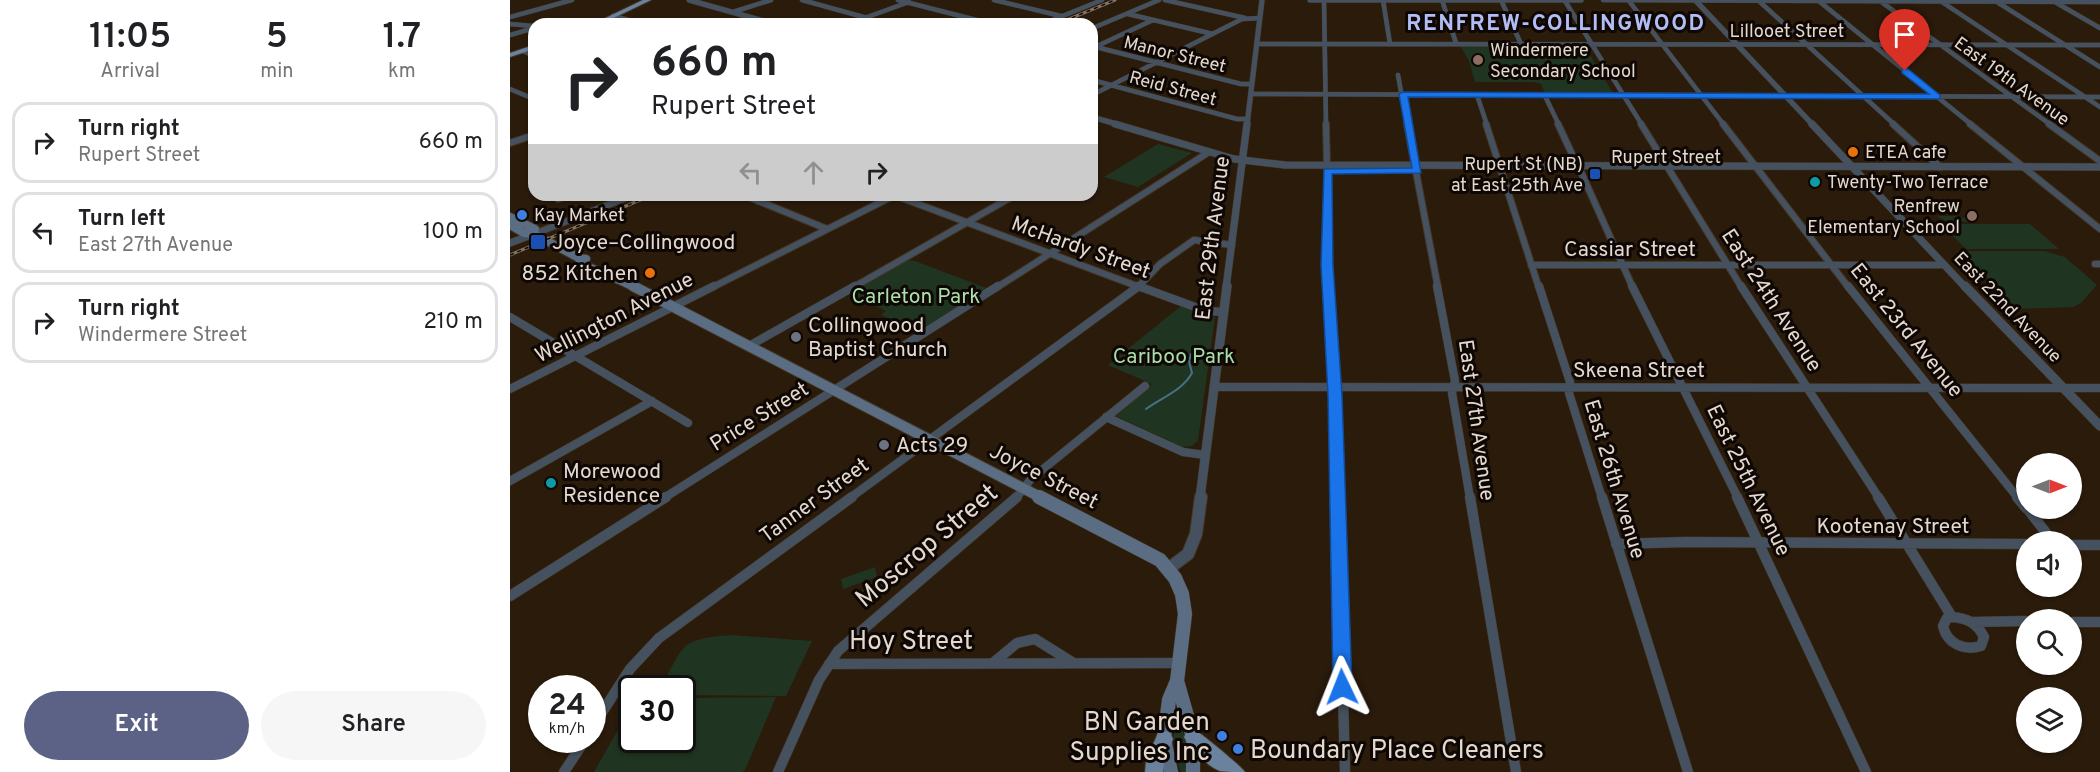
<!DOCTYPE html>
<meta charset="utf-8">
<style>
:root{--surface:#fff;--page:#f6f6f6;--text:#202124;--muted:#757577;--line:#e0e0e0;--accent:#5c6285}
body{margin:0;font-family:Overpass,sans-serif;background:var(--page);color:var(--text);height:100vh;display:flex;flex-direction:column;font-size:22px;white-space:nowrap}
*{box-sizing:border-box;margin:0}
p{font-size:20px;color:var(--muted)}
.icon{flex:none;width:33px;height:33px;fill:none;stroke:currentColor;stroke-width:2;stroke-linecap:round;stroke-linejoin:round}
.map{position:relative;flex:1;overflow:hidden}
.details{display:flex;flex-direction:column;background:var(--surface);width:510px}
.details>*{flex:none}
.hud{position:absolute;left:18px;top:18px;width:570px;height:183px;border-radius:18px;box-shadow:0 2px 4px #0004;background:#fff;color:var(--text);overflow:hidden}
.needle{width:39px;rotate:90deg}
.buttons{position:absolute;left:1506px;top:453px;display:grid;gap:12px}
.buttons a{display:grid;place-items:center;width:66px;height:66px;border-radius:50%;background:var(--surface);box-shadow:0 2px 4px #0004;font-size:30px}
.speed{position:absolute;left:18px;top:675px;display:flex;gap:12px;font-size:30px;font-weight:700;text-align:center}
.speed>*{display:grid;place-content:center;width:78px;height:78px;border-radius:50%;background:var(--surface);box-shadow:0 2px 4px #0004;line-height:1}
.speed small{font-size:15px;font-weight:400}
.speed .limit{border:3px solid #111;border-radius:9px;background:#fff;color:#111}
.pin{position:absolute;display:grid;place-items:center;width:51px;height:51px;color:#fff;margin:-62px -26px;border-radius:50% 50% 50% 0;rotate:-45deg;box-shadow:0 0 6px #0007}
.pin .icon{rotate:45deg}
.me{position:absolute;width:66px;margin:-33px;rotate:358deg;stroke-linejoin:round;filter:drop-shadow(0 0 4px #0008)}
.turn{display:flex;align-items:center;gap:21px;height:126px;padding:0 24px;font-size:27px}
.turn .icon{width:78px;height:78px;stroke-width:2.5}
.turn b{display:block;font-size:42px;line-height:51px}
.lanes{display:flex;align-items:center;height:57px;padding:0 24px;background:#0003;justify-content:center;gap:30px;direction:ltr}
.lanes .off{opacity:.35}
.eta{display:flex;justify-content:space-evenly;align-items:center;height:102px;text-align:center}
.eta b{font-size:36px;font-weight:600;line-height:42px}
.cta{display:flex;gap:12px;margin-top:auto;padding:12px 24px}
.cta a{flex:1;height:69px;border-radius:36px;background:var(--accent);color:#fff;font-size:24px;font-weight:600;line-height:69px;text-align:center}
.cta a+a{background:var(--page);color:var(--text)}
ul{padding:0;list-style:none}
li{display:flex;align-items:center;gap:18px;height:81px;margin:0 12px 9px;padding:0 12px;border:3px solid var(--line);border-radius:18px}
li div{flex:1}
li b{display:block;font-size:22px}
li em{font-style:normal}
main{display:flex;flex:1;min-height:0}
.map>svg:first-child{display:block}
.green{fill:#203521}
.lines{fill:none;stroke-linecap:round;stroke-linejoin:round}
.stream{stroke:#4a6e8a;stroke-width:2}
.minor-far3-casing{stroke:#443626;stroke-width:5}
.minor-far2-casing{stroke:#443626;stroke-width:8}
.minor-far1-casing{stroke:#443626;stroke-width:9}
.minor-casing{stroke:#443626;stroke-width:11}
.tertiary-far3-casing{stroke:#443626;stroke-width:6}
.tertiary-far2-casing{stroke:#443626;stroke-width:8}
.tertiary-far1-casing{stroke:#443626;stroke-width:10}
.tertiary-casing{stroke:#443626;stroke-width:14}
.secondary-far2-casing{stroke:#443626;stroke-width:10}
.secondary-far1-casing{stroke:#443626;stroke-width:12}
.secondary-casing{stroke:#443626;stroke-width:15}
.primary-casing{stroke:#443626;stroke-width:2}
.minor-far3{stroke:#45515e;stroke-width:4.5}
.minor-far2{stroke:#45515e;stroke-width:6}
.minor-far1{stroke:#45515e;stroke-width:8}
.minor{stroke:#45515e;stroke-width:10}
.tertiary-far3{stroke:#45515e;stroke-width:5}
.tertiary-far2{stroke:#45515e;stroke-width:7}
.tertiary-far1{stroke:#45515e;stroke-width:9}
.tertiary{stroke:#45515e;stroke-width:12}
.secondary-far2{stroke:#5a6d83;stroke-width:8}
.secondary-far1{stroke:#5a6d83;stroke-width:10}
.secondary{stroke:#5a6d83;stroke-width:14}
.primary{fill:#6b829f;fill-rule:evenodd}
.rail-casing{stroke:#7f7264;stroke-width:3}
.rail{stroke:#0e0703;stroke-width:1.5;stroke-dasharray:4;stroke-linecap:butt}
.route{fill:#1a73e8;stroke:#114b97;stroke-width:1.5}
.education-dot{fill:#8d6e63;stroke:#0e0703;stroke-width:2}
.food-dot{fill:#e8710a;stroke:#0e0703;stroke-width:2}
.transit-dot{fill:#1a4fb4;stroke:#0e0703;stroke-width:2}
.culture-dot{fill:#0f9aa8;stroke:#0e0703;stroke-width:2}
.shop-dot{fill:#3f7fe0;stroke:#0e0703;stroke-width:2}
.worship-dot{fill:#6b7280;stroke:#0e0703;stroke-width:2}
.labels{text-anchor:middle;stroke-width:6;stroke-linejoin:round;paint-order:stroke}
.far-street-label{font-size:18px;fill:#e4d9cf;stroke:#0e0703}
.far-poi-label{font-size:18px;fill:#e4d9cf;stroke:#0e0703;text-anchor:start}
.street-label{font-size:21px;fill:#e4d9cf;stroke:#0e0703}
.poi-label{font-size:21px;fill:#e4d9cf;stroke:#0e0703;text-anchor:start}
.park-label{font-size:21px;fill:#a9dfab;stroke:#0e0703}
.far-district-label{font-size:22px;font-weight:bold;letter-spacing:1.5px;fill:#b3bdf5;stroke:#0e0703}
.near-street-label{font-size:26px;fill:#e4d9cf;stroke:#0e0703}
.near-poi-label{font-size:26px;fill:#e4d9cf;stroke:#0e0703;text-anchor:end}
</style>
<main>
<section class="details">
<div class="eta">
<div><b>11:05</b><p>Arrival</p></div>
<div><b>5</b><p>min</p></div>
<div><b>1.7</b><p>km</p></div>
</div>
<ul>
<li><svg class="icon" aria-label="right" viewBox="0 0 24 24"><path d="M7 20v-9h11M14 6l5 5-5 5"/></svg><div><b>Turn right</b><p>Rupert Street</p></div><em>660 m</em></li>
<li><svg class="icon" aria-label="left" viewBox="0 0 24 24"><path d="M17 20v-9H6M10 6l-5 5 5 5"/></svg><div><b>Turn left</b><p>East 27th Avenue</p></div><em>100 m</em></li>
<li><svg class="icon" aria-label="right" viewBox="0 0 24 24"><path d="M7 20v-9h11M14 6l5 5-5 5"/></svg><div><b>Turn right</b><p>Windermere Street</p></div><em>210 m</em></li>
</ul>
<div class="cta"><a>Exit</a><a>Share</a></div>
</section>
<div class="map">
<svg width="1590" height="772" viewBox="0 0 1590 772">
<rect width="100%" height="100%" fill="#2a1b0b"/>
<path class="green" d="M951,47H1075L1103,93H1035L1031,84L1023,82H965L959,61Z
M648,144L682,153L628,187L594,177Z
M1427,216H1448L1460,220L1458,222L1444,221L1442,224H1520L1549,249H1456L1431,224L1439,223Z
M1446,251H1534L1555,257L1587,285L1571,303L1563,307L1504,309Z
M398,260L405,261L479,289L409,332L371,315L376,311L339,294Z
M671,306L705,317L688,440L682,446L673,447L606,416L642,384L598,365Z
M365,567L367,577L333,589L331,579Z
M381,567L395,575L366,600L351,591Z
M221,635L302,641L276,696L173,695L172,688H151C174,645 169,639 221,635Z
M266,697L235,770L232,772H84L121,707L122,740H172L173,698Z
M664,706L678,747L679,772H671C662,751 663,729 664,706Z"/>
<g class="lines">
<path class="stream" d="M636,409C652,397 672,391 682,373L679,361L681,354"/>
<defs>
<path id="minor-far3" d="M292,0L379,24
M388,0L482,24
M484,0L551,16
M655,0L735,18
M814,0L816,125
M873,0L880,44
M932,0L946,43
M991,0L1011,44
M1093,0L1590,2
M1055,1L1132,125
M1119,1L1214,125
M1370,1L1541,125
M1250,2L1385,125
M1310,2L1462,125
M1432,2L1590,107
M1487,2L1590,67
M1545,2L1590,28
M223,12L261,0
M618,14L703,34
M103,16L134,24
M0,17L62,0
M0,24L23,26
M338,24L399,2
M533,24L592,0
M583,28L649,0
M0,35L24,28
M747,44L1590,45
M582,46L731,84H742
M585,47L643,20
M13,51L24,56
M888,75L897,125
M582,80L727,119H738
M0,89L24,99
M741,94L1590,97
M582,95L732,19L750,18
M967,95L977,125
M1035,96L1049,125"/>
<path id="minor-far2" d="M816,124L817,166
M897,124L928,288
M976,124L1029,288
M1048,124L1068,167
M1131,124L1232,288
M1213,124L1339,288
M1383,124L1430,167
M1460,124L1590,229
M1539,124L1590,161
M0,143L24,135
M817,171L818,288
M1071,172L1123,288
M234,195L317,229
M384,195L632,288
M48,199L59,195
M248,201L261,195
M24,234L123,195
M1585,264H1590
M1021,265H1434
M201,288L385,195
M342,288L505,195
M486,288L699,152
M627,288L650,264L684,240L722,245"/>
<path id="minor-far1" d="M628,286L696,311L714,312
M818,286L825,395L828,498
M927,286L945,381L942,393L960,498
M1029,286L1060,382L1059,393L1092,498
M1122,286L1228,498
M1231,286L1369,498
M1338,286L1508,498
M0,317L178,423
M239,346L345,286
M704,387L1590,388
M0,389L204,286
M596,417L673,452L695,455
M0,481L142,401
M154,498L488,286
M340,498L629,286
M506,498L521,479L635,386"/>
<path id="minor" d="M828,497L835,772
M960,497L1006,772
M1092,497L1178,772
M1227,497L1356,772
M1368,497L1442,617
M1507,497L1516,508
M1517,508L1543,542
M1106,544L1175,542L1516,544
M1562,545H1590
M0,596L156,497
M1442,617C1457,618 1467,623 1474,637L1471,646C1454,651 1437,644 1433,626L1437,618Z
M1462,622L1516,621
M1562,622H1590
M484,662L507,643L525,639L562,662
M319,664L669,663
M82,728L120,669L149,638L342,497
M54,772L75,740
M268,772L309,680L328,651L507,497"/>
<path id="tertiary-far3" d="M179,0L264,24
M800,0H1071
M1185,0L1303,125
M582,117L610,125
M737,125L752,0"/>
<path id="tertiary-far2" d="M605,124L724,159L775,165L1590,167
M1302,124L1456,288
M0,243L24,234
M716,288L737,124"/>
<path id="tertiary-far1" d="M1455,286L1590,426
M690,498L717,286"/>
<path id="tertiary" d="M658,569L678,554L686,534L691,497"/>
<path id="secondary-far2" d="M0,217L25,229L24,234
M0,225L14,233L24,234L69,258L76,259
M69,258L70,263C89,272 107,278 126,288"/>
<path id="secondary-far1" d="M123,286L532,498"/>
<path id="secondary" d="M529,497L650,560L665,578L672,594L675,614L667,681L659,700L654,739L661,772
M667,681L683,737V772"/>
<path id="primary" d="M133,0H141L91,24H83Z
M24,45V49L0,57V53Z
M683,729C689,731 733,768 735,772C728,772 717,772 710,771C698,767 680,748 674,737L677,731Z
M654,731L660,733L663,739L654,761L653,772H635L636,761L648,733Z"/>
</defs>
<use href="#minor-far3" class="minor-far3-casing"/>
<use href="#minor-far2" class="minor-far2-casing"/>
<use href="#minor-far1" class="minor-far1-casing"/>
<use href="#minor" class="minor-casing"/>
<use href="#tertiary-far3" class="tertiary-far3-casing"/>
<use href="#tertiary-far2" class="tertiary-far2-casing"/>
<use href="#tertiary-far1" class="tertiary-far1-casing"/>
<use href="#tertiary" class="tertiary-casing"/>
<use href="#secondary-far2" class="secondary-far2-casing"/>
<use href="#secondary-far1" class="secondary-far1-casing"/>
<use href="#secondary" class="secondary-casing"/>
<use href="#primary" class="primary-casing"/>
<use href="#minor-far3" class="minor-far3"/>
<use href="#minor-far2" class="minor-far2"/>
<use href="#minor-far1" class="minor-far1"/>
<use href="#minor" class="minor"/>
<use href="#tertiary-far3" class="tertiary-far3"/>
<use href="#tertiary-far2" class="tertiary-far2"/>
<use href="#tertiary-far1" class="tertiary-far1"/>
<use href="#tertiary" class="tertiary"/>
<use href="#secondary-far2" class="secondary-far2"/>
<use href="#secondary-far1" class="secondary-far1"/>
<use href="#secondary" class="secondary"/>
<use href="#primary" class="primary"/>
<defs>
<path id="rail" d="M547,24L605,0
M0,255L142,195"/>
</defs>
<use href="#rail" class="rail-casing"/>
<use href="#rail" class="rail"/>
</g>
<path class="route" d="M1392,69H1398L1430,95V99L898,97L911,173L822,174L823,265L832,395L842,687L839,693L832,696L826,693L823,687L818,395L811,265L814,169L902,168L889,94L893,92L1419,94L1392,73Z"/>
<g class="education-dot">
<circle cx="968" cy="60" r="6"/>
<circle cx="1462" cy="216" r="6"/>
</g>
<g class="food-dot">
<circle cx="1343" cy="152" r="6"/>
<circle cx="140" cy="273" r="6"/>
</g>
<g class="transit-dot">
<rect x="1079" y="168" width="12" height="12" rx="3"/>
<rect x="20" y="234" width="16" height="16" rx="3"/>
</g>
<g class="culture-dot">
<circle cx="1305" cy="182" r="6"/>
<circle cx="41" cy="483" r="6"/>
</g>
<g class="shop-dot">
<circle cx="12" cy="215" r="6"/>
<circle cx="712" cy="736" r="6"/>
<circle cx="728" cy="749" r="6"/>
</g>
<g class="worship-dot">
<circle cx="286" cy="337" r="6"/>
<circle cx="374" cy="445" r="6"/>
</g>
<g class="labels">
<g class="far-street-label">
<text x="1277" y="37">Lillooet Street</text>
<text transform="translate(665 54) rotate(14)" y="6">Manor Street</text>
<text transform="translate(1502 81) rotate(36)" y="6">East 19th Avenue</text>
<text transform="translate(663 88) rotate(15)" y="6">Reid Street</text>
<text x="1156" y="163">Rupert Street</text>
<text transform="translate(1498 307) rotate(46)" y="6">East 22nd Avenue</text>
</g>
<g class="far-poi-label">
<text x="980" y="56">Windermere<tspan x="980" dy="21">Secondary School</tspan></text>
<text x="1355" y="158">ETEA cafe</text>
<text x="1073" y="170" text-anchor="end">Rupert St (NB)<tspan x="1073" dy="21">at East 25th Ave</tspan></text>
<text x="1317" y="188">Twenty-Two Terrace</text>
<text x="1450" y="212" text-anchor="end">Renfrew<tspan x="1450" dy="21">Elementary School</tspan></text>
<text x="24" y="221">Kay Market</text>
</g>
<g class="street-label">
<text transform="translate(702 238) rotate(-83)" y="7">East 29th Avenue</text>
<text transform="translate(571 247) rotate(20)" y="7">McHardy Street</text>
<text x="1120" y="256">Cassiar Street</text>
<text transform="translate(1262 300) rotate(57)" y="7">East 24th Avenue</text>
<text transform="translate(104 317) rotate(-27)" y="7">Wellington Avenue</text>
<text transform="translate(1397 330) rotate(51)" y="7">East 23rd Avenue</text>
<text x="1129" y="377">Skeena Street</text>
<text transform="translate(249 416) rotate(-32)" y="7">Price Street</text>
<text transform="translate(967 420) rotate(82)" y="7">East 27th Avenue</text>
<text transform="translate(534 476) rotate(27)" y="7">Joyce Street</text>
<text transform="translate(1105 479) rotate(73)" y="7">East 26th Avenue</text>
<text transform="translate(1239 480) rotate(64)" y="7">East 25th Avenue</text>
<text transform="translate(304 500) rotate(-36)" y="7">Tanner Street</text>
<text x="1383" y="533">Kootenay Street</text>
</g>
<g class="poi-label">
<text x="42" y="249">Joyce–Collingwood</text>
<text x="128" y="280" text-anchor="end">852 Kitchen</text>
<text x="298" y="332">Collingwood<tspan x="298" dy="24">Baptist Church</tspan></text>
<text x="386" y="452">Acts 29</text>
<text x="53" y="478">Morewood<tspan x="53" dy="24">Residence</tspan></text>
</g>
<g class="park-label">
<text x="406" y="303">Carleton Park</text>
<text x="664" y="363">Cariboo Park</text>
</g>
<g class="far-district-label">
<text x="1046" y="30">RENFREW-COLLINGWOOD</text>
</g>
<g class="near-street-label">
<text transform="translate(416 545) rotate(-40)" y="9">Moscrop Street</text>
<text x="401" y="649">Hoy Street</text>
</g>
<g class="near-poi-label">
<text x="700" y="730">BN Garden<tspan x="700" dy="30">Supplies Inc</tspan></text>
<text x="740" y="758" text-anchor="start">Boundary Place Cleaners</text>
</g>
</g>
</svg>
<div class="buttons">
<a><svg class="needle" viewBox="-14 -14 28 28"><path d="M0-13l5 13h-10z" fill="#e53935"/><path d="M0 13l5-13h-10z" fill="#757577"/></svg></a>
<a><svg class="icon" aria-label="sound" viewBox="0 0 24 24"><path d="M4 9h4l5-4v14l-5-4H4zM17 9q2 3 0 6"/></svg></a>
<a><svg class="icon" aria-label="search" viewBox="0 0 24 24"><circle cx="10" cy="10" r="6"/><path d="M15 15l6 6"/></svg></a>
<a><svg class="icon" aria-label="layers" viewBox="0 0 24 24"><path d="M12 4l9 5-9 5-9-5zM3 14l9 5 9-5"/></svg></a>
</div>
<div class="speed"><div>24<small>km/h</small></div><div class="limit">30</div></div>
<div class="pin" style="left:1395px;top:71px;background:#d93025"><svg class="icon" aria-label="arrive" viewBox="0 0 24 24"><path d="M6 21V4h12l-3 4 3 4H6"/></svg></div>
<svg class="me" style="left:832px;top:687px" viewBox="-20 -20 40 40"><path d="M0-17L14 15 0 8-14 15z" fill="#1a73e8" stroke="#fff" stroke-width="4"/></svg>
<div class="hud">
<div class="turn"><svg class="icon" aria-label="right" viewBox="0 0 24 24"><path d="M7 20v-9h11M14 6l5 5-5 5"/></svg><div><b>660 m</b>Rupert Street</div></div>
<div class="lanes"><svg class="icon off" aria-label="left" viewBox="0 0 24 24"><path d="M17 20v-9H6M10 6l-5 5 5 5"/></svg><svg class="icon off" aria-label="ahead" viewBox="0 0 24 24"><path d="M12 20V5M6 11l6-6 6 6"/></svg><svg class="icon" aria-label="right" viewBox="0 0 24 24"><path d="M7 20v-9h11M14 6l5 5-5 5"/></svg></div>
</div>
</div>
</main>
